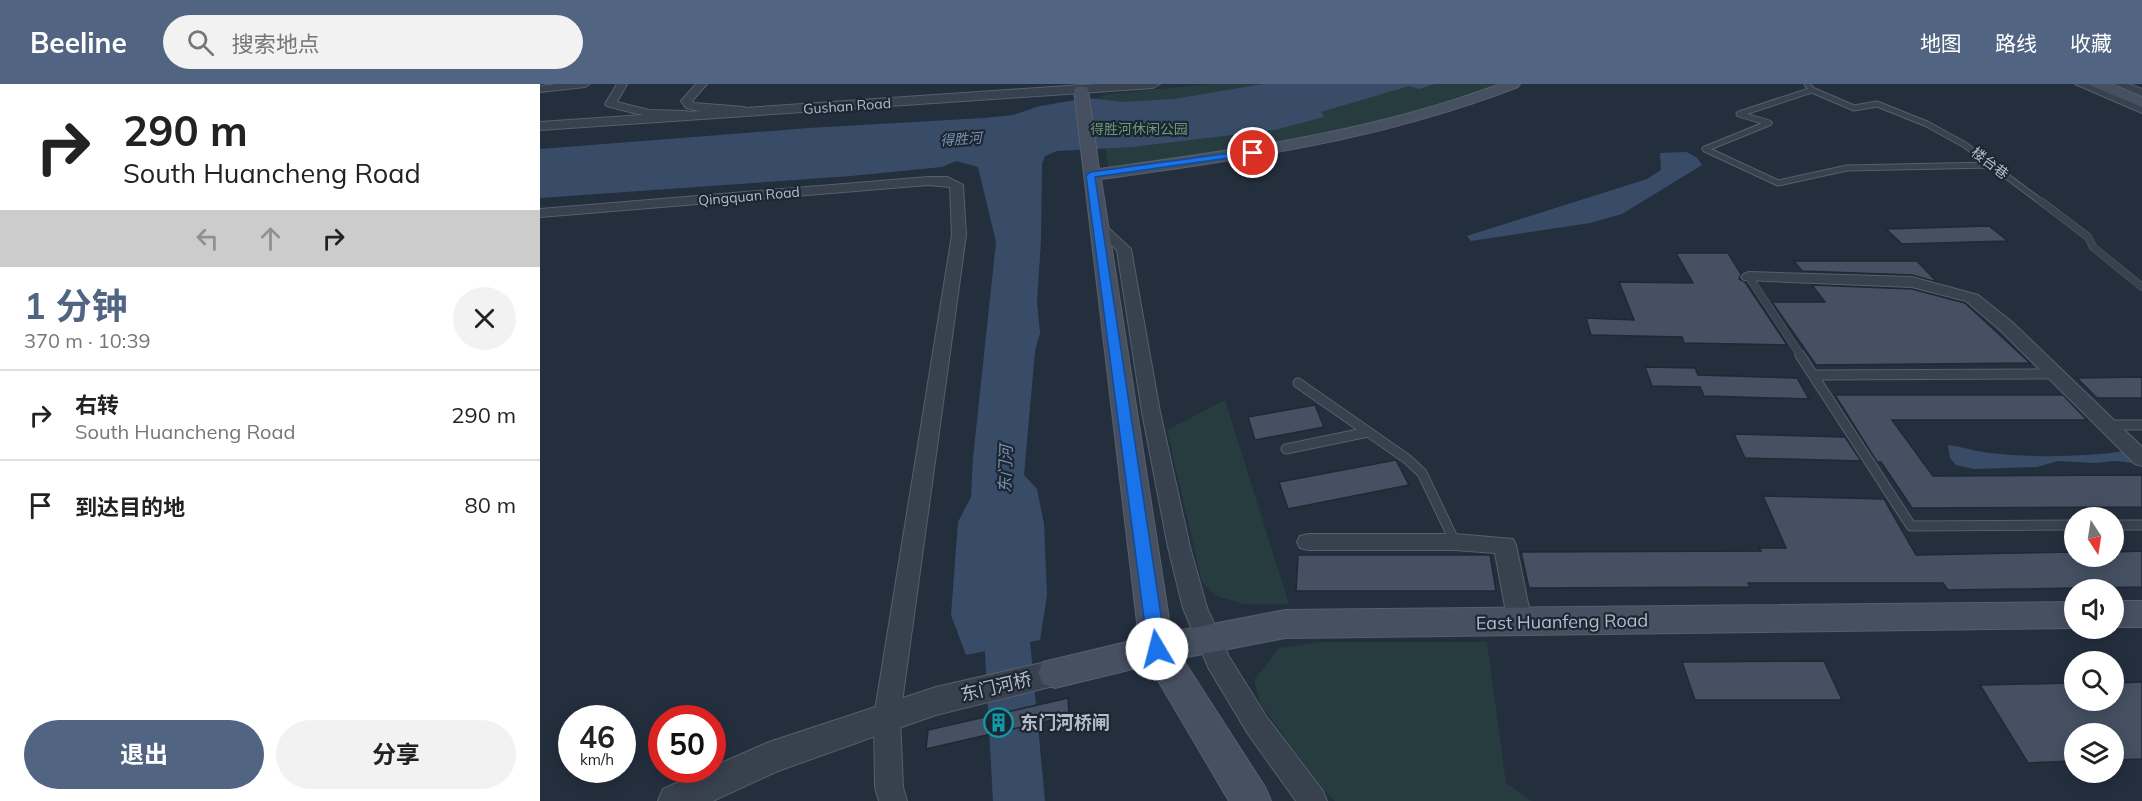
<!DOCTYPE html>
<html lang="zh">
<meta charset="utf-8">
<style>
:root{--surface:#fff;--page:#f2f2f2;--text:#222;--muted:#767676;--line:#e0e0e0;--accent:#516482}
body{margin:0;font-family:Mulish,"Noto Sans SC",sans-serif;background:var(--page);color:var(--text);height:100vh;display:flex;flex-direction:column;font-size:22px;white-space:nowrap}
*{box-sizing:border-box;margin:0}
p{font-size:20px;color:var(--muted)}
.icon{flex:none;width:33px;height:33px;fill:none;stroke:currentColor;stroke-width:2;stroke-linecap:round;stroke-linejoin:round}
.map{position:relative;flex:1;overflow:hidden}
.details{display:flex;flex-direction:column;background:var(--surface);width:540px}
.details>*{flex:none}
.banner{background:#fff;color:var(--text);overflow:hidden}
.needle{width:39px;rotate:168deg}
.tools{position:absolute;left:1524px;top:423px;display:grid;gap:12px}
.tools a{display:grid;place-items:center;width:60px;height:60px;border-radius:50%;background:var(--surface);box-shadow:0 3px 15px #0003;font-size:30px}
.speed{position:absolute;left:18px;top:621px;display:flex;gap:12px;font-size:30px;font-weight:700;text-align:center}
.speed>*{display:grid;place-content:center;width:78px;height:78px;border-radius:50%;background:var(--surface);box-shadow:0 3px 15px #0003;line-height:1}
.speed small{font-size:15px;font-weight:400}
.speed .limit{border:9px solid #d22;background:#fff;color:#111}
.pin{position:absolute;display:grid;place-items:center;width:51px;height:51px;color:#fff;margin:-26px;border:3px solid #fff;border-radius:50%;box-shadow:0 2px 6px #0007}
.me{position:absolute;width:66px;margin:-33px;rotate:352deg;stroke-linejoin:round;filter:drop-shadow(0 0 4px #0008)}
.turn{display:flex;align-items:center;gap:21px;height:126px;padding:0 24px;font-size:27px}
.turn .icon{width:78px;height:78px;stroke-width:2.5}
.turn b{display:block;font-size:42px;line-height:51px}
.lanes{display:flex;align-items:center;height:57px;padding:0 24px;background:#0003;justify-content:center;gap:30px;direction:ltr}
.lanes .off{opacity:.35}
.round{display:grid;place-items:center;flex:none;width:63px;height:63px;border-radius:32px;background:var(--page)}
.head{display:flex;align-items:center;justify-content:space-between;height:102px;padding:0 24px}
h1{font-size:36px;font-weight:700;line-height:45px;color:var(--accent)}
.primary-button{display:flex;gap:12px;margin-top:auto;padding:12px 24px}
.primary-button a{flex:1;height:69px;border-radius:36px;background:var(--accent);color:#fff;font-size:24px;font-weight:700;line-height:69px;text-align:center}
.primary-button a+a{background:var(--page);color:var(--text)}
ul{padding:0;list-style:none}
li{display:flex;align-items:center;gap:18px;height:90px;padding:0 24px;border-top:2px solid var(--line)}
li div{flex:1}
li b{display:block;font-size:22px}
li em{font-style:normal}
header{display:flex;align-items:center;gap:36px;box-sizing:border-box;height:84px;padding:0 30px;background:var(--accent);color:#fff}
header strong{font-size:28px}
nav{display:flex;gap:33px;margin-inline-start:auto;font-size:21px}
.search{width:420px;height:54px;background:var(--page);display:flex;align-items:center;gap:15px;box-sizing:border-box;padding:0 21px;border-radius:33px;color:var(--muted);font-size:22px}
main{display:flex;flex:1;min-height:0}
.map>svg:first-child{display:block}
.green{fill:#263c3f}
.water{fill:#394c67}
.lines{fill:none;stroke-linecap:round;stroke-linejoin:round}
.river{fill:#394c67;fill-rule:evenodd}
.building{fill:#455162;stroke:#1f2835;stroke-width:1.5}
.service-far2-casing{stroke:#565f6c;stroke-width:7}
.service-far1-casing{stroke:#565f6c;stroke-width:8}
.service-casing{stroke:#565f6c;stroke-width:11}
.minor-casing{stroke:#565f6c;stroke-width:2}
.tertiary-casing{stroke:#565f6c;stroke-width:2}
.secondary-casing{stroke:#565f6c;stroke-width:2}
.service-far2{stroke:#38414e;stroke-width:5}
.service-far1{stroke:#38414e;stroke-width:7}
.service{stroke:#38414e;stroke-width:9}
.minor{fill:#38414e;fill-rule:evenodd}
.tertiary{fill:#38414e;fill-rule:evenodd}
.secondary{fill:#465061;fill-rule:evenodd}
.route{fill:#1a73e8;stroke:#114b97;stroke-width:1.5}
.labels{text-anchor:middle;stroke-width:4.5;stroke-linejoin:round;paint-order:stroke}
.far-street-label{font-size:14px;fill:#b4bcc9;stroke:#1d2633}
.far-park-label{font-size:14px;fill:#6b9a76;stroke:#1d2633}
.far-water-label{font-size:14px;font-style:italic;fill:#7c92b1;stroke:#1d2633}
.water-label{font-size:16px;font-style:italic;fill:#7c92b1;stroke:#1d2633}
.near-street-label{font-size:18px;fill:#b4bcc9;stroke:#1d2633}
.near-poi-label{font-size:18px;font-weight:bold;fill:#b4bcc9;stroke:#1d2633;text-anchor:start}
</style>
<header>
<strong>Beeline</strong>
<div class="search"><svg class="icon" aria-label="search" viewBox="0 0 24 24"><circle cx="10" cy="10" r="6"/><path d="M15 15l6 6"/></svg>搜索地点</div>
<nav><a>地图</a><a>路线</a><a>收藏</a></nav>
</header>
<main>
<section class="details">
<div class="banner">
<div class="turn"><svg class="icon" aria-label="right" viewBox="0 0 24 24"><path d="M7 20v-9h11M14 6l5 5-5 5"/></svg><div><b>290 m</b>South Huancheng Road</div></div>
<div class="lanes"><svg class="icon off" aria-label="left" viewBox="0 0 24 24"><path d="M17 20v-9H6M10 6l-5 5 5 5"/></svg><svg class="icon off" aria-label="ahead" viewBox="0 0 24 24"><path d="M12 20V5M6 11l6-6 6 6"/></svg><svg class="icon" aria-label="right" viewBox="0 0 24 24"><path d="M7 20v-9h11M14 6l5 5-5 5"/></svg></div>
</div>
<div class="head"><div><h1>1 分钟</h1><p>370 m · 10:39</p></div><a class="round"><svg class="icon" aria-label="close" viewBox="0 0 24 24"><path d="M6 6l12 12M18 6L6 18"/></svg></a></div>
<ul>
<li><svg class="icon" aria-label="right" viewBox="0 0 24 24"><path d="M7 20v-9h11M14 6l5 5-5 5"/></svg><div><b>右转</b><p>South Huancheng Road</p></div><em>290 m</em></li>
<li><svg class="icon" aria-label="arrive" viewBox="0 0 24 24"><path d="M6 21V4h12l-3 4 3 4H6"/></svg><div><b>到达目的地</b></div><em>80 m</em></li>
</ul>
<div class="primary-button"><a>退出</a><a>分享</a></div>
</section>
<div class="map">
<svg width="1602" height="717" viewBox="0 0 1602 717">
<rect width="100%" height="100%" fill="#242f3e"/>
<path class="green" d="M670,0H961L867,32L731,60L569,86L556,14L569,10Z
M685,316L749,520H704L676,512L662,498L627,346Z
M781,558H947L966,699L992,717H795L780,702L720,619L714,596L739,564Z"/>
<path class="water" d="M723,0H895L879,5L869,2L781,28L784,33L735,46L592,63L517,67L505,72L502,80L501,156L497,218L500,249L495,267L484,391L497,405L504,440L507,511L500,556L426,571L411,531L418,438L431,413L433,374L456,158L438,83L416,77L402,83L311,92L0,114V65L269,44L444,34L473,31L500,22L548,14L583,18L634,15Z
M1147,68L1157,74L1162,81L1082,130L1050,139L931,157L927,152L1107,95L1121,86L1120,69Z
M1408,361C1422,363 1435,367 1449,369C1495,374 1542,373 1587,367L1601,380L1576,377L1555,379L1518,377L1497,383L1434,385L1416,381L1410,374Z"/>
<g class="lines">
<path class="river" d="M464,498L479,503L486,515L505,717H453L442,515L449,503Z"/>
</g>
<path class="building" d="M1449,142L1468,157L1362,160L1346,145Z
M1136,169H1188L1201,190L1199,195L1205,198L1247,261L1144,259L1142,253L1051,251L1046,234L1094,236L1079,198L1153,199Z
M1254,177H1377L1397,198L1372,191L1262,187Z
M1272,201L1372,205L1425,219L1490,279L1276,281L1232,218H1285Z
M1105,283L1155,284L1158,291L1257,294L1269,315L1164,312L1160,303L1112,302Z
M1602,293V314H1557L1537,294Z
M1295,311H1523L1547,336H1352L1393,392L1602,391V423L1372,424L1341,378H1337Z
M775,321L784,343L715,356L708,333Z
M1194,350L1305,353L1321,377L1205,374Z
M856,376L869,401L748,425L739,398Z
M1223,412L1344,415L1376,471L1534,468V472H1574V468L1602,467V503L1408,506L1403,499H1208L1210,503L989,504L981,468L1221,467L1219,464H1246Z
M758,471H950L956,507H756Z
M1284,577L1302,616H1155L1142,578Z
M1602,598V675L1574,676V650H1534V677L1488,679L1440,601L1534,599V616H1574V599Z
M528,614L529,632L386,665L388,646Z"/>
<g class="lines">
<defs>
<path id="service-far2" d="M1267,0L1272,6L1199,30L1229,39L1165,65L1238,99L1307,84L1452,81
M1272,6L1314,24L1337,20L1387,40L1425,61L1504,120"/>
<path id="service-far1" d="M1502,118L1548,153L1553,163L1602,203
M1209,193L1261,272"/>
<path id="service" d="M1260,271L1371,442L1534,441
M1274,291L1515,290
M758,299L867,375L882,389L915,458
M1568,341H1602
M746,365L828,348
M1574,441H1602"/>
<path id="minor" d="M16,0H50L45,3L0,8V2Z
M77,0H87L77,18L109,26L146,27L152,30C137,42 85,27 67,22L65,20Z
M156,0H167L152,17L154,19L204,23L210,26C199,34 160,28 146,24L141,17Z
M1535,0H1549L1602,22V29Z
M1574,0H1589L1602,5V12Z
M388,93H407L423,101L426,151L360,633L363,703L367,717H339L335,703L334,633L412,151L410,103L388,101L0,133V125Z
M558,138L563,139L591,165L620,328L650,463L667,524L688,571L726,632L783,707L787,717H756L708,650L669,585L643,524L628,463L602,328L577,166L551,142Z
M1209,188L1372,193L1438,211L1472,238L1602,363V382L1595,380L1460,246L1426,217L1372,203L1204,196L1201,193L1204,190Z
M768,450H915L973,455L976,461L992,539L988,546L980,549L972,546L968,539L955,469L915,466H768L760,464L757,458L760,452Z"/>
<path id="tertiary" d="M556,0H620L613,4L0,46V38Z
M515,576L526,579L531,589L526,599L396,631L347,648L238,687L173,717H118L123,705L166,686H172V683L229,658L396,603Z"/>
<path id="secondary" d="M960,0H980L978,3C841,56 705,75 561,95L631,548L745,526L1534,518V544L745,554L642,574L725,703L731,717H689L609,581L515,604L503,600L498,589L503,578L599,555L534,6L536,3H546L548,6L559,85C695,66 830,49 960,0Z
M1552,0H1572L1602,13V23L1554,3Z
M1574,517H1602V543H1574Z"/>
</defs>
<use href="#service-far2" class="service-far2-casing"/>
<use href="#service-far1" class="service-far1-casing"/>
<use href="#service" class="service-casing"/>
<use href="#minor" class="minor-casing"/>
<use href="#tertiary" class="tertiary-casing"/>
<use href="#secondary" class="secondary-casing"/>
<use href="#service-far2" class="service-far2"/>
<use href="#service-far1" class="service-far1"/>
<use href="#service" class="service"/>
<use href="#minor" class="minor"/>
<use href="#tertiary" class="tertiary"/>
<use href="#secondary" class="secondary"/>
</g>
<path class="route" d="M713,66L716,67V70L555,93L626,565L623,570L617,572L611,570L608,565L546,91L551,88Z"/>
<defs>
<symbol id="building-ring" viewBox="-11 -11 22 22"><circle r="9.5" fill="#1d2633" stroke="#0f9aa8" stroke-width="1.5"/><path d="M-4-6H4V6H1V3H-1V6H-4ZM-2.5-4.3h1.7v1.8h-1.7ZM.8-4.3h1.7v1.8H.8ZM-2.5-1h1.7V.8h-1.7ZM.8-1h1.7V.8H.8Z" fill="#0f9aa8"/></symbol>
</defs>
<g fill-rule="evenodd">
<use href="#building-ring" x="442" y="622" width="33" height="33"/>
</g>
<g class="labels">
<g class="far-street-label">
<text transform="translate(307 22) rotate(-4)" y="5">Gushan Road</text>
<text transform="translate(1450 79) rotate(37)" y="5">楼台巷</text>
<text transform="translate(209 112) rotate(-5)" y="5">Qingquan Road</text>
</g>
<g class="far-park-label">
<text x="599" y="50">得胜河休闲公园</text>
</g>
<g class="far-water-label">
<text transform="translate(421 55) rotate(-4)" y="5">得胜河</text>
</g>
<g class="water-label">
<text transform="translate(465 385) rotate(-88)" y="6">东门河</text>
</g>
<g class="near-street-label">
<text transform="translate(1022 538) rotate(-1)" y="6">East Huanfeng Road</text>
<text transform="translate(456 603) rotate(-13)" y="6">东门河桥</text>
</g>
<g class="near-poi-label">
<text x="480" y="645">东门河桥闸</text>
</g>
</g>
</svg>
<div class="tools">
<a><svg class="needle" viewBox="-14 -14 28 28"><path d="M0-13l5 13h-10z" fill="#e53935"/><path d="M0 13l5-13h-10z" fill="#767676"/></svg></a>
<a><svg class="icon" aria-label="sound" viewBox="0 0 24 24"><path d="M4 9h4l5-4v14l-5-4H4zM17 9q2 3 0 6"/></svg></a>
<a><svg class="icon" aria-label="search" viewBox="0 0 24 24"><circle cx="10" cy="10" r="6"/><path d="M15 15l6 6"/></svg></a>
<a><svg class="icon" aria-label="layers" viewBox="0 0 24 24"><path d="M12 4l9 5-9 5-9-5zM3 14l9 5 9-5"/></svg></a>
</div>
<div class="speed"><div>46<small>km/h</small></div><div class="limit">50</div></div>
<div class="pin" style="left:713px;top:69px;background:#d93025"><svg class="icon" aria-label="arrive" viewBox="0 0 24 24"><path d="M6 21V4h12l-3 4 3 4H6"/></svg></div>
<svg class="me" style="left:617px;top:565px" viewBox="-20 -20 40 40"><circle r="19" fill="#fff"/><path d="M0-13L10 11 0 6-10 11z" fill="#1a73e8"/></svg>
</div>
</main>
